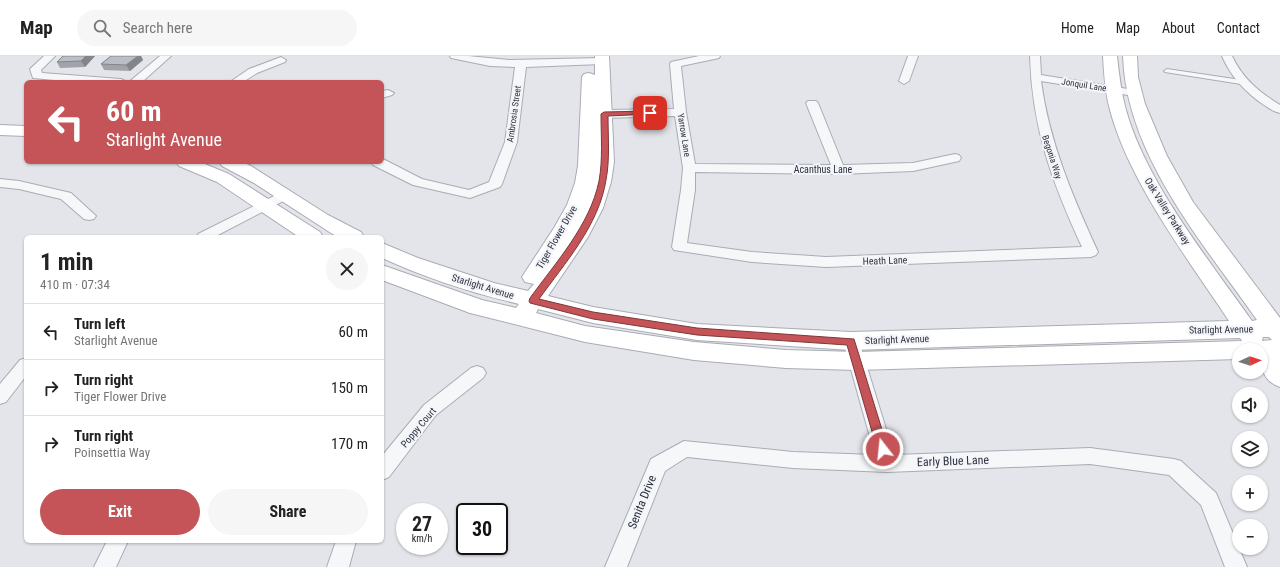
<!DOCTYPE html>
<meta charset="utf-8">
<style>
:root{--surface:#fff;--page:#f6f6f6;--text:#222;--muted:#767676;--line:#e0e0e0;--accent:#c45457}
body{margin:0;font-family:"Roboto Condensed",sans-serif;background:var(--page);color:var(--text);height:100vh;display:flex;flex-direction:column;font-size:15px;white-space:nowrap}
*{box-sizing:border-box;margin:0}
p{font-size:13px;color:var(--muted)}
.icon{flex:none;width:22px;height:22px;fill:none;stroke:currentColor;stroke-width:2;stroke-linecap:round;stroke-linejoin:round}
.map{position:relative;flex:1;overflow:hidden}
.side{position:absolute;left:24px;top:179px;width:360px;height:308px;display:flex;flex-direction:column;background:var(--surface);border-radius:6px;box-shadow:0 1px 3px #0004}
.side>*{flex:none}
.guide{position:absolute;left:24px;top:24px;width:360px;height:84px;border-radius:6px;box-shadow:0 1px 3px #0004;background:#c45457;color:#fff;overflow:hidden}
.needle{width:26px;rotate:87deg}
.buttons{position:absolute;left:1232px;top:287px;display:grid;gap:8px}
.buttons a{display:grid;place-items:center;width:36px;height:36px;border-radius:50%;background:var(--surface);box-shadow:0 1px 3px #0004;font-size:20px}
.speed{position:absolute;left:396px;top:447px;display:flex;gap:8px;font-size:20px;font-weight:700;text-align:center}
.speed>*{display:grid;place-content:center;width:52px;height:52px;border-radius:50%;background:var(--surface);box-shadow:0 1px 3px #0004;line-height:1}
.speed small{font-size:10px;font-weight:400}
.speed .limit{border:2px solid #111;border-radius:6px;background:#fff;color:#111}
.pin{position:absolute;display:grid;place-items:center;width:34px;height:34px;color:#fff;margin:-17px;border-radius:8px;box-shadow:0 2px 6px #0006}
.me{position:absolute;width:44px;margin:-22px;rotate:344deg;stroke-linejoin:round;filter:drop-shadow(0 0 3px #0008)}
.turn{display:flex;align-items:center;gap:14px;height:84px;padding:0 16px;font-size:18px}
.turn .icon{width:52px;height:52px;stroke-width:2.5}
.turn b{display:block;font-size:28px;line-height:34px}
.round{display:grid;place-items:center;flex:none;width:42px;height:42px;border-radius:21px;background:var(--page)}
.head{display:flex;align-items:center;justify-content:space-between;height:68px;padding:0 16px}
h1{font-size:24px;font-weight:700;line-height:30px}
.action{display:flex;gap:8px;margin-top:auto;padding:8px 16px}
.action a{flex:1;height:46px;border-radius:24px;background:var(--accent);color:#fff;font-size:16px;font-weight:700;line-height:46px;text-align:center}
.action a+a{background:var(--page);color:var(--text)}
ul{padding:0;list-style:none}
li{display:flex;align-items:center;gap:12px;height:56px;padding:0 16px;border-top:1px solid var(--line)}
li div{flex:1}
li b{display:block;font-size:15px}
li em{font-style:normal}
header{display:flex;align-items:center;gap:24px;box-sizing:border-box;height:56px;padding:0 20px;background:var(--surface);border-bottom:1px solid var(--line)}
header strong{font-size:19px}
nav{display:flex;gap:22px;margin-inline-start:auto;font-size:14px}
.search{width:280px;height:36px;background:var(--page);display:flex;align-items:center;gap:10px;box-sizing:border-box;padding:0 14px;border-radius:22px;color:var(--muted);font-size:15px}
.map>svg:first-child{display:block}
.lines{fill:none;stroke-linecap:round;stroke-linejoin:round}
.lane-casing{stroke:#a9acb4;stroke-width:2}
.street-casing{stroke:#a9acb4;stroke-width:2}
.secondary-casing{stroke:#a9acb4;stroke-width:2}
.lane{fill:#f6f7f9;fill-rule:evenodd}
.street{fill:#f6f7f9;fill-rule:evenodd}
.secondary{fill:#fff;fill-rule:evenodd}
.wall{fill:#a1a3ab}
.shaded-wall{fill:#83858b}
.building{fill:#bbbec7;stroke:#83858b}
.route{fill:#c45457;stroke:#7f3739}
.labels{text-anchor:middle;stroke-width:4;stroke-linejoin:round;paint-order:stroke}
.far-street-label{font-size:9px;fill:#2d3241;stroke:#f3f5f8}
.street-label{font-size:10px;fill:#2d3241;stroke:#f3f5f8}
.near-street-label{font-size:12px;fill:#2d3241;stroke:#f3f5f8}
</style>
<header>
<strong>Map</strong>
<div class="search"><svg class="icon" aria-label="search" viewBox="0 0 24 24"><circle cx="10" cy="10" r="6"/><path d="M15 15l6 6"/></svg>Search here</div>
<nav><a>Home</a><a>Map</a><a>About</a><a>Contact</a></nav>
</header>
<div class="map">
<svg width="1280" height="511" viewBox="0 0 1280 511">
<rect width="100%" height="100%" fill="#e4e5ea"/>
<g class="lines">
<defs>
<path id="lane" d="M1167,13L1241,24L1244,26L1241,28L1165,16L1164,15Z"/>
<path id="street" d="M44,0H55L41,14L42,17L121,23L127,26H75L33,22L30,13Z
M160,0H171L142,26H129Z
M450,0H468L509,4L602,2L607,5L602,8L526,11L517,86L502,128L500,131L470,142L413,129L373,109L372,106H382L383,103L422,123L469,134L489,126L505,86L515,11L490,10L451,2Z
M699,0H720L719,2L681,10L686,56L695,108L831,109L806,47L808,45H816L818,47L843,109L913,107L955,98L959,99L961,102L959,105L913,115L839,118L695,116V134L687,187L752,196L826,201L1082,191C1052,126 1032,72 1030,0H1040L1041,19L1134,34L1140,37L1134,40L1041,25C1049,86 1073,141 1098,196L1096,199L1091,201L826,211L752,206L674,194L672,191L681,134L683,112L675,60L604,62L600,60L598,58L600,56L604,54L674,53L670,8L671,6Z
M908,0H918L909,25L904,28L899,25Z
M1222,0H1232C1243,23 1259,36 1280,49V57C1274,56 1269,52 1264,49C1245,36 1231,21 1222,0Z
M281,1L286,4L285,6L257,17L243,26H230L249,13Z
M388,34L394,37L392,39L382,42V35Z
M0,123L19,125L71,137L96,160L94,163L89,164L84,163L61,143L19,133L0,131Z
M284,135L289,136L291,139L289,142L214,181H196L198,178Z
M851,279L857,281L859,285L894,399L1090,392L1174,403L1181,405L1216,437L1247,511H1225L1201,449L1169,419L1090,408L887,416L793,412L687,401L665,415L627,511H605L651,403L684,385L793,396L875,399L843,285L845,281Z
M26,302V320L6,346L0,348V328L20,304Z
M477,310L483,312L486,317L483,322L436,359L389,421L382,424V400L424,349L471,312Z
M107,485H128L116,511H94Z
M336,485H356L349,511H327Z"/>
<path id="secondary" d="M595,0H609L614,106L611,126L603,152L588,181L548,240L593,251L697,268L851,276L1229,265C1188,203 1129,126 1110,54C1105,36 1104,18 1103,0H1117C1119,18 1121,36 1126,54C1146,126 1209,204 1252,265L1257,264C1203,187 1126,99 1123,0H1137L1138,21L1145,48L1167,100L1193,146L1280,262V331C1262,325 1261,311 1261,294H1239V303L857,314L786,312L694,304L585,286L470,257L382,224V209L482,244L516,252L519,248C472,237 426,222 382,202V187L418,202L494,227L528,235L534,228L525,226L522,221L554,172L567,149L575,127L578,110L582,21L584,18L589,17L595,19ZM538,253L593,267L697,284L851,294L1240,282L1242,285L857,296L786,294L694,286L585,270L536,257ZM1263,281H1269L1272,284L1262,285Z
M0,69L26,70V80L0,79Z
M176,106H200L229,118L320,176L323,181H299L217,126L179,110Z
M219,106H242L251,110L328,159L361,176L364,181H338L331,177L254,127L222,110Z"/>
</defs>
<use href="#lane" class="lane-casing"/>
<use href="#street" class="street-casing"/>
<use href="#secondary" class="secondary-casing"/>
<use href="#lane" class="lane"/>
<use href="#street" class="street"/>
<use href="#secondary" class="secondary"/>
</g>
<path class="wall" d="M63,0H95L85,11L60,12L57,6Z
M111,0H141L143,4L130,15L104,14L101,8Z"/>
<path class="shaded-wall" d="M86,0H95L85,11L81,5Z
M138,0H141L143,4L130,15L126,9Z"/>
<path class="building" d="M63,0H86L81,5L57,6Z
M111,0H138L126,9L101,8Z"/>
<path class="route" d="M650,55L653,57L652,58L608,60C608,81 610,103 606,124C599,169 565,207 539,243L593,256L697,272L854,283L888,393L887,396L883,398L879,396L877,393L847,289L697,279L593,263L530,247L529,245L530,242C556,206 590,169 599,125C603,103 601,80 601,58L604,56Z"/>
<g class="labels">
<g class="far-street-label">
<text transform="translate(1084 29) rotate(9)" y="3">Jonquil Lane</text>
<text transform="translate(514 58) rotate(-82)" y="3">Ambrosia Street</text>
<text transform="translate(684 79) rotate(81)" y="3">Yarrow Lane</text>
<text transform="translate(1052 101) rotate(72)" y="3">Begonia Way</text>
</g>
<g class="street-label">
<text x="823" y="117">Acanthus Lane</text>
<text transform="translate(1168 155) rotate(58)" y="4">Oak Valley Parkway</text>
<text transform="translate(556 181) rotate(-60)" y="4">Tiger Flower Drive</text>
<text transform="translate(885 204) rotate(-2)" y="4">Heath Lane</text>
<text transform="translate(483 230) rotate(17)" y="4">Starlight Avenue</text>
<text transform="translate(1221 273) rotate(-1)" y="4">Starlight Avenue</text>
<text transform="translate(897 283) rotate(-2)" y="4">Starlight Avenue</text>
<text transform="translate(418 371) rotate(-50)" y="4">Poppy Court</text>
</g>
<g class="near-street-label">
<text transform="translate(953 405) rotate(-2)" y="4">Early Blue Lane</text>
<text transform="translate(642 446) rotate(-68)" y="4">Senita Drive</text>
</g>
</g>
</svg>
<div class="buttons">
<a><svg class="needle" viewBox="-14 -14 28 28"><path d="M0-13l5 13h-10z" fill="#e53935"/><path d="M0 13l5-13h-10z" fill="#767676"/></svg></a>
<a><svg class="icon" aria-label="sound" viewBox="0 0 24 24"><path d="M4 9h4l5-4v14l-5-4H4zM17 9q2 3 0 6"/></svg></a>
<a><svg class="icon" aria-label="layers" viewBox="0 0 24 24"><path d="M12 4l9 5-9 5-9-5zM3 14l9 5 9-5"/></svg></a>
<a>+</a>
<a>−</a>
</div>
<div class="speed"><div>27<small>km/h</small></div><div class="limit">30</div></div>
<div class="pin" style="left:650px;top:57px;background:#d93025"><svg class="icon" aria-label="arrive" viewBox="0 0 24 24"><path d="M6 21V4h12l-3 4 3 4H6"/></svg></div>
<svg class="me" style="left:883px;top:393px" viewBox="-20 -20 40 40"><circle r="17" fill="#c45457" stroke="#fff" stroke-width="3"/><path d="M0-11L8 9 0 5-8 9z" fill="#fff"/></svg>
<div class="guide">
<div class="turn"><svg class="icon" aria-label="left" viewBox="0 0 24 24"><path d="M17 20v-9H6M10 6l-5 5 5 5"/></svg><div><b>60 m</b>Starlight Avenue</div></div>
</div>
<section class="side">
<div class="head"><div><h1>1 min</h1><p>410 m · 07:34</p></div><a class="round"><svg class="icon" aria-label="close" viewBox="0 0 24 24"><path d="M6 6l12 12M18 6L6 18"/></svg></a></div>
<ul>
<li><svg class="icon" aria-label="left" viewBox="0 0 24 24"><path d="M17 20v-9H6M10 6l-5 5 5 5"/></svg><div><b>Turn left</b><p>Starlight Avenue</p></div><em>60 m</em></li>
<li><svg class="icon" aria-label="right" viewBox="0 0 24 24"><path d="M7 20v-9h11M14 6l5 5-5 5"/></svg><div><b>Turn right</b><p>Tiger Flower Drive</p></div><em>150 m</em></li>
<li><svg class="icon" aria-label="right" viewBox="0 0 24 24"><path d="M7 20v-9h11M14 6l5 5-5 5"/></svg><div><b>Turn right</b><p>Poinsettia Way</p></div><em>170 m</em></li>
</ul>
<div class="action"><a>Exit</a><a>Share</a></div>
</section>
</div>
